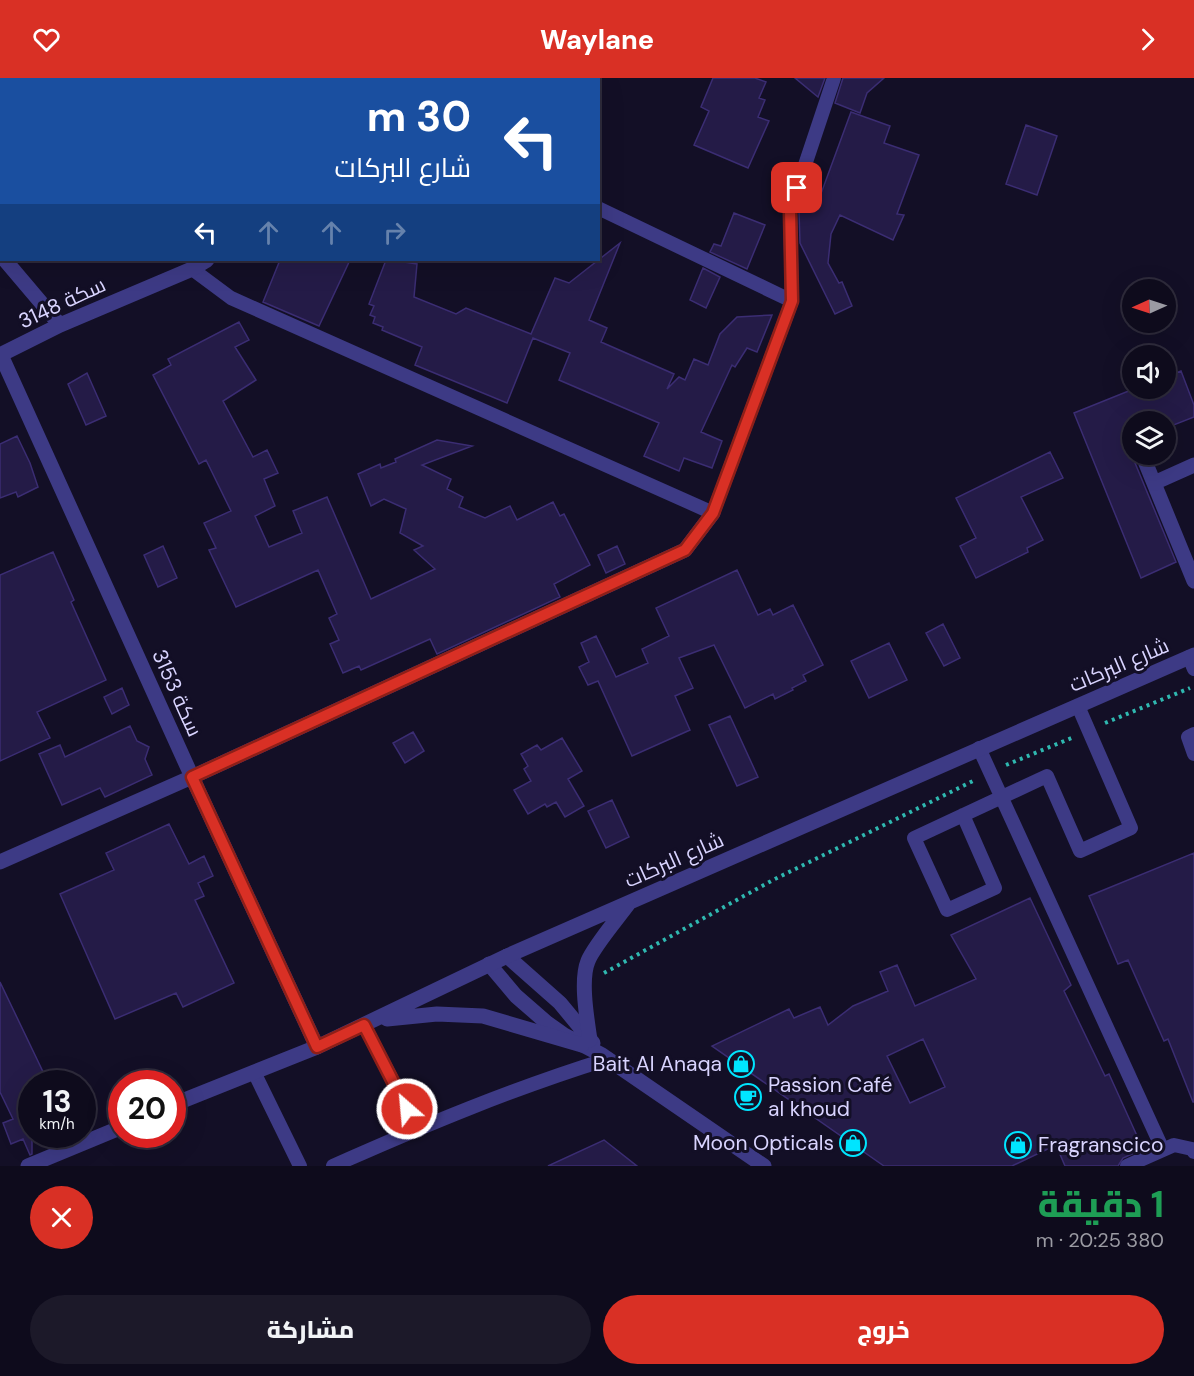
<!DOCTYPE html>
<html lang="ar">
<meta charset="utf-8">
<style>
:root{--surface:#0e0b1c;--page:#1c1929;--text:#f1f3f6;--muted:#9b9ba3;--line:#2e2b3b;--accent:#d93025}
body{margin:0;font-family:"DM Sans",Cairo,sans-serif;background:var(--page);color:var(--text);direction:rtl;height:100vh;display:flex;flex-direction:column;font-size:22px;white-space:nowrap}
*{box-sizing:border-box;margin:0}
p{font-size:20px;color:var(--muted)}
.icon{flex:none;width:33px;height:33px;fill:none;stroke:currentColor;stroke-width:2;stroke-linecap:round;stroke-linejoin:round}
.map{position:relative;height:1088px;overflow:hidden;direction:ltr}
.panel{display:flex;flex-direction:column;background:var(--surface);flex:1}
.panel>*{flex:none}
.banner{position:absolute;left:0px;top:0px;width:600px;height:183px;box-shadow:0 6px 24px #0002,0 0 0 2px var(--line);direction:rtl;background:#1a4fa0;color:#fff;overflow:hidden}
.needle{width:39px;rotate:267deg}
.controls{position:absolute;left:1122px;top:201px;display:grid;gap:12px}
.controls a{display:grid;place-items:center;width:54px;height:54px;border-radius:50%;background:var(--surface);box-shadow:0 6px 24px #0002,0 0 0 2px var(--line);font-size:30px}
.speed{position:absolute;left:18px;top:992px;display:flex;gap:12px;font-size:30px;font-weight:700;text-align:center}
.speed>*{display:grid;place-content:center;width:78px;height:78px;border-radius:50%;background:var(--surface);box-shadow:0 6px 24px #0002,0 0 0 2px var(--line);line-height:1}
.speed small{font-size:15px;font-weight:400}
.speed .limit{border:9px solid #d22;background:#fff;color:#111}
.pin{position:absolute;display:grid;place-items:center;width:51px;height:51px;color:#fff;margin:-26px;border-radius:12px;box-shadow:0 3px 9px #0006}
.me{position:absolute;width:66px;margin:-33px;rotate:333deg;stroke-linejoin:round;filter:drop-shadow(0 0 4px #0008)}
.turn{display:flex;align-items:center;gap:21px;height:126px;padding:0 30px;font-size:27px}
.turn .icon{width:78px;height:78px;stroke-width:2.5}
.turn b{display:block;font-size:42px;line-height:51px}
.lanes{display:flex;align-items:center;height:57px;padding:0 30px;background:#0003;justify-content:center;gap:30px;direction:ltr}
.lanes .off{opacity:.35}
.round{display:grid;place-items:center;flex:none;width:63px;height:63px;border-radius:32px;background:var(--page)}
.summary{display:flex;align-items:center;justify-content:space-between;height:102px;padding:0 30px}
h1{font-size:36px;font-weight:800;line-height:45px;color:#1e9e55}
.action{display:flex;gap:12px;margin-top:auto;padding:12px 30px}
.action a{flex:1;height:69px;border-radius:36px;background:var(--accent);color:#fff;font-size:24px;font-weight:800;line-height:69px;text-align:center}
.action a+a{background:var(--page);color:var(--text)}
header{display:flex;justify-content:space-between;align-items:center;height:78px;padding:0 30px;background:var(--accent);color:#fff;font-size:27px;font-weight:800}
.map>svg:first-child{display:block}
.building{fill:#241b47;stroke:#3b2d73;stroke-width:1.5;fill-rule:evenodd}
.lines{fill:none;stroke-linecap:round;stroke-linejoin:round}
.path{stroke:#2fb8b0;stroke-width:4;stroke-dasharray:3 4.5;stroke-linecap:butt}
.service{stroke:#3d3a85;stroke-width:14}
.minor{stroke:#3d3a85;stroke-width:15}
.tertiary{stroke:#3d3a85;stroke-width:15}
.route-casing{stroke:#8d1f18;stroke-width:15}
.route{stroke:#d93025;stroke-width:10}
.labels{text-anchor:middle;stroke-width:6;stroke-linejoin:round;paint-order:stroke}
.street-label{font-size:21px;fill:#d9d4ff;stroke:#130f26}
.poi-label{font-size:21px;fill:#d9d4ff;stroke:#130f26;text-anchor:end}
</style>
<header><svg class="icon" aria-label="forward" viewBox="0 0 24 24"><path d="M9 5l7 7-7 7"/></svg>Waylane<svg class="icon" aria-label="heart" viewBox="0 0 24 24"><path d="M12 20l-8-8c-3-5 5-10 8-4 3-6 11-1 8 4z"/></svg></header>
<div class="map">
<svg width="1194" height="1088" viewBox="0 0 1194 1088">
<rect width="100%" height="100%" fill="#130f26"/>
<path class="building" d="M713,0H755L766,4L759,20L765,22L758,39L769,43L748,90L694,67L709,33L701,29Z
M795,0H825L818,19Z
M843,0H884L867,15L860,35L835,25Z
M851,34L890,48L884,65L919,77L897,136L904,137L893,162L840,137L831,156L828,185L839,205L842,204L852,228L835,236L800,165L799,133L802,124L815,132Z
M1026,47L1057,58L1037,117L1006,106Z
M734,135L765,147L747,191L710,174L714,166L721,168Z
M620,165L589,242L607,250L601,264L674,296L667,311L679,299L685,302L694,281L708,287L720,256L737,239L772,237L757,274L747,270L735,289L732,287L701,354L722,363L712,390L684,380L679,393L644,378L659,345L559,302L570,275L533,260L507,325L415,287L422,269L382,252L383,249L373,245L375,239L370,237L374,228L369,226L386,182H405V184L417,186L414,219L456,236L466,230L531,256L555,200L569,205Z
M280,182H350L319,248L263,224Z
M703,190L720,199L706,230L690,222Z
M239,244L249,262L235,269L256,302L223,323L253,379L267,372L278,395L264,401L275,428L255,438L269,469L302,455L293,433L327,419L371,521L435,491L414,472L423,468L400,455L406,431L384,421L371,428L358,396L380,386L381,390L396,384L395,381L437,362L472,368L422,387L451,401L447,411L463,419L459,429L485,440L510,428L517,442L553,424L560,438L564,436L590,487L554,506L560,519L437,576L430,561L361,592L359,588L343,595L330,566L339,562L329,540L337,536L318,492L236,529L209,472L216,470L204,445L231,433L206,382L199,386L153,297L171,287L168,281Z
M1181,293L1194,327V339L1166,350V344H1132L1133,380L1176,484L1141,500L1074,335L1136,310H1166V299Z
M87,295L106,338L86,347L68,306Z
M17,358L30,385L38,409L18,419L16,414L0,420V366Z
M1050,374L1063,400L1021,419L1043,462L1027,470L1028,474L976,500L960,468L976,460L956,420Z
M163,468L177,500L158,509L144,477Z
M617,468L625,486L606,495L598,477Z
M53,474L74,522L71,524L106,602L37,634L50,660L0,683V497Z
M737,492L758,537L770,531L773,537L793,527L823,587L803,597L806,603L792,610L793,612L775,621L773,616L745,630L714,567L679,580L693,610L675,618L690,652L632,678L598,603L588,607L579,589L589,584L581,565L596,558L616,599L648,585L642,571L669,558L656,530Z
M943,546L960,580L944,588L926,555Z
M889,565L907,602L869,620L851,583Z
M122,610L129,627L112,636L104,619Z
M730,638L758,699L737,708L709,647Z
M130,648L137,663L149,669L145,681L152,697L105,719L100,710L62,727L39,676L60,667L65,679Z
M413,654L424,673L405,685L393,665Z
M562,660L582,693L568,701L584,728L565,739L556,724L547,729L545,726L528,736L514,712L531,703L524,691L528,688L521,676L537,667L541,672Z
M612,722L629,759L606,770L588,733Z
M169,746L189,786L204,778L213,798L198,805L204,818L195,822L234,905L183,929L176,915L115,941L60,816L114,792L106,775Z
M1194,775V1024H1193L1168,961L1164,963L1128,882L1118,886L1089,818Z
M1030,820L1071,907L1064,913L1105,998L1109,996L1143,1071L1123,1080L1118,1088H1065L1056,1067L1012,1088H884L712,968L789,931L794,940L820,929L828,947L853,928L888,913L880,894L897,887L915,928L976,901L951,857ZM923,961L945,1009L910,1025L887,978Z
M0,904L46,1000L32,1005V1076L30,1077L23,1061L11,1066L3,1045L13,1041L0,1014Z
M604,1062L637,1088H548Z"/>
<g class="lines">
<path class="path" d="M1105,645L1190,610
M1006,687L1074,659
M604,895L773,802L975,702"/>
<path class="service" d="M598,130L792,223
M192,191L231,220L713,435L792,223L790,132L834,0
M1189,579L1194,591
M1194,656L1188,659L1194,676
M979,670L1163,1072
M963,737L995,810L947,832L914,760L1047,698L1080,773L1131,750L1078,628
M364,947L418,1052
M254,994L300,1088
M333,1088C423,1048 514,1010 608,981
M1127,1088L1174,1067L1192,1071L1194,1074"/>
<path class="minor" d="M313,2L314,0
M5,182L60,247
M0,277L60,247L192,191L207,182
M1,277L192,699L317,969
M1142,376L1194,503
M1154,405L1194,387
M0,784L192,699L685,472L713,435
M507,878L560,925L593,965
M489,886L516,918L547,945L564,957L602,977L764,1088"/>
<path class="tertiary" d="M387,941L437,936L483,938L582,967
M590,962C587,941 580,902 588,883C594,868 619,839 629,825
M172,1027L317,969L507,878L1194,577
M28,1088L122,1049"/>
</g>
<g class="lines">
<defs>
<path id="route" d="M407,1031L364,947L317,969L192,699L685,472L713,435L792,223L790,132L797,110"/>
</defs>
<use href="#route" class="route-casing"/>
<use href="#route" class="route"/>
</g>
<defs>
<symbol id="shop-ring" viewBox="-11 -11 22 22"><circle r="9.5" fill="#130f26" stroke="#00e5ff" stroke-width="1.5"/><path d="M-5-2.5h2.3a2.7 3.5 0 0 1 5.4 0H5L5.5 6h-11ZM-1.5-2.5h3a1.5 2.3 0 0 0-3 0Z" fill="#00e5ff"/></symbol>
<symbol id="cafe-ring" viewBox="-11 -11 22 22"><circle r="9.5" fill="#130f26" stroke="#00e5ff" stroke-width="1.5"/><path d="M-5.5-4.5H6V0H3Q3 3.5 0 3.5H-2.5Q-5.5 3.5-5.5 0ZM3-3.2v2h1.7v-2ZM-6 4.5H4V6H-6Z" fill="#00e5ff"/></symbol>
</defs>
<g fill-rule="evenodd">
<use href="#shop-ring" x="726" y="971" width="30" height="30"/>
<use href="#cafe-ring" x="733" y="1004" width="30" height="30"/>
<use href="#shop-ring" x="838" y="1050" width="30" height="30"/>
<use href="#shop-ring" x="1003" y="1052" width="30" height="30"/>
</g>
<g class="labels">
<g class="street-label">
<text transform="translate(62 225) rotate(-25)" y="7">سكة 3148</text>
<text transform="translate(1119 587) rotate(-23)" y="7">شارع البركات</text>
<text transform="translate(177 615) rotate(66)" y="7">سكة 3153</text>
<text transform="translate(674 782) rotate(-24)" y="7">شارع البركات</text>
</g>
<g class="poi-label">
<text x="722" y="993">Bait Al Anaqa</text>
<text x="768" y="1014" text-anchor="start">Passion Café<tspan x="768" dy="24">al khoud</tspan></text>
<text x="834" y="1072">Moon Opticals</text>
<text x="1038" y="1074" text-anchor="start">Fragranscico</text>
</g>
</g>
</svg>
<div class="controls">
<a><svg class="needle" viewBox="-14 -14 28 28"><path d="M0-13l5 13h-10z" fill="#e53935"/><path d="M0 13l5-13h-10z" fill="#9b9ba3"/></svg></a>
<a><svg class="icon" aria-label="sound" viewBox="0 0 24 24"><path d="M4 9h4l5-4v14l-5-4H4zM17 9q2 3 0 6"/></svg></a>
<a><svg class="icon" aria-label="layers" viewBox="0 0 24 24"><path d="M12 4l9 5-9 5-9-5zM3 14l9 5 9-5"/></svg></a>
</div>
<div class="speed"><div>13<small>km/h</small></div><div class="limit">20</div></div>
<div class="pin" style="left:797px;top:110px;background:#d93025"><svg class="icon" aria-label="arrive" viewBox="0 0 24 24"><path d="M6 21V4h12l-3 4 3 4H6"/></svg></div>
<svg class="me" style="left:407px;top:1031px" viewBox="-20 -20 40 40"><circle r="17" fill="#d93025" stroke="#fff" stroke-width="3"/><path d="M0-11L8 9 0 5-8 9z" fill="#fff"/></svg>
<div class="banner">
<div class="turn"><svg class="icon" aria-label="left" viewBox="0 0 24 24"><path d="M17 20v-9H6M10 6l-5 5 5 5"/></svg><div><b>30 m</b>شارع البركات</div></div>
<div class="lanes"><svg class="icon" aria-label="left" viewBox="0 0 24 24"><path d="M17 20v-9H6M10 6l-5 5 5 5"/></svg><svg class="icon off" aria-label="ahead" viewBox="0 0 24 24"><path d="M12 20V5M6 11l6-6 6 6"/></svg><svg class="icon off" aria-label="ahead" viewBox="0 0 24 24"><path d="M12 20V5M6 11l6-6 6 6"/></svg><svg class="icon off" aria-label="right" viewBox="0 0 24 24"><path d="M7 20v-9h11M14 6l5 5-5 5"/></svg></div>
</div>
</div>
<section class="panel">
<div class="summary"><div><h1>1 دقيقة</h1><p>380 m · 20:25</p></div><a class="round" style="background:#d93025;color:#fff"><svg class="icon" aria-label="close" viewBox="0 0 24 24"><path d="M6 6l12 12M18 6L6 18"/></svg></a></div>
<div class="action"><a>خروج</a><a>مشاركة</a></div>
</section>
